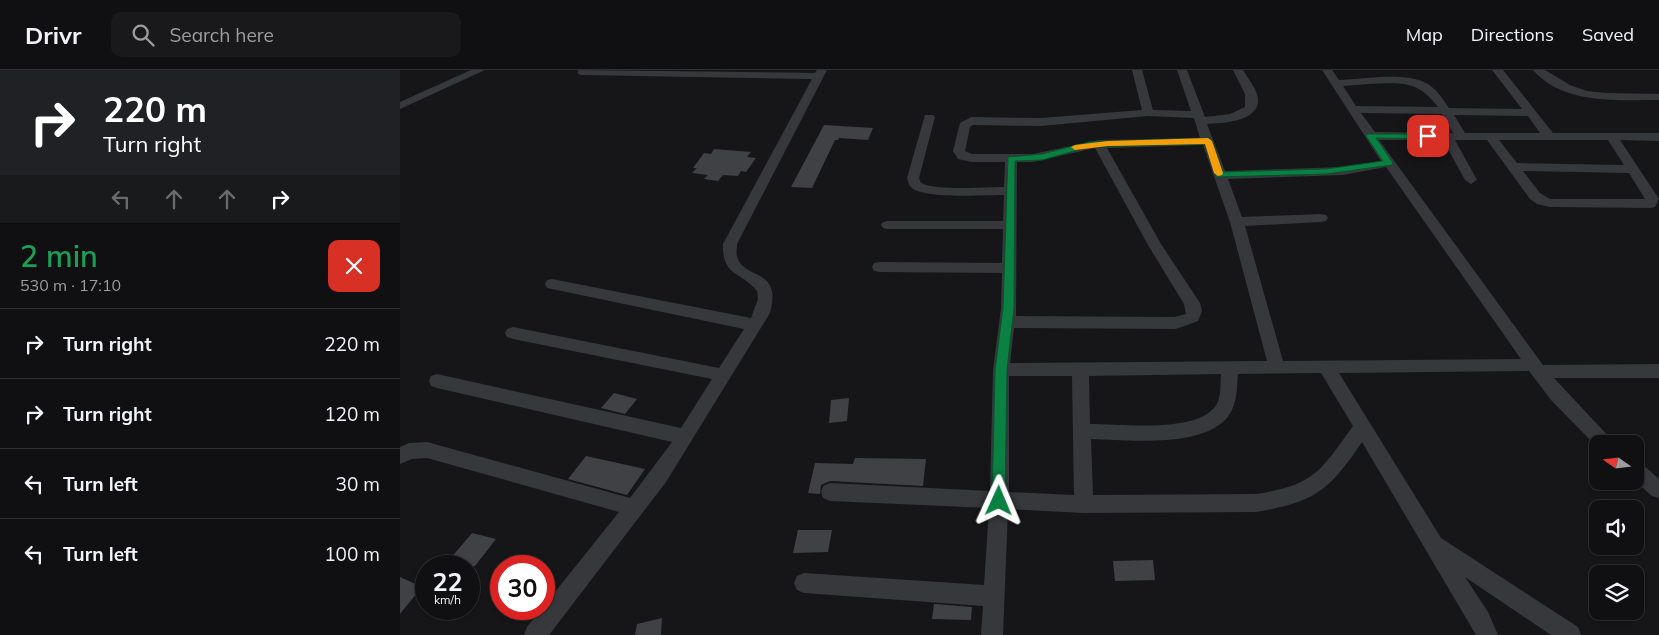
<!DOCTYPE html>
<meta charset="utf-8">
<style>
:root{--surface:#101012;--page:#19191b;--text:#f1f3f6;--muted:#9c9d9f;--line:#303032}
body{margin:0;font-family:Mulish,sans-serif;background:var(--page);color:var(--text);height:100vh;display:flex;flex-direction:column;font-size:19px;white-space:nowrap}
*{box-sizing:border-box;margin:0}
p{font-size:16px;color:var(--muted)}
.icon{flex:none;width:28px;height:28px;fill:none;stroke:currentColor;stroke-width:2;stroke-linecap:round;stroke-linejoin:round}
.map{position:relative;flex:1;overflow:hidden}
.drawer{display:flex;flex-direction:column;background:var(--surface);width:400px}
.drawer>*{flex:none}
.guide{background:#202124;color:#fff;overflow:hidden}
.needle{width:32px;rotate:284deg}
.fabs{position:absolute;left:1189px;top:365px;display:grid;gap:10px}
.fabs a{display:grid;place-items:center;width:55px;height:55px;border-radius:10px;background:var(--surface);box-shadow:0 1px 4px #0004,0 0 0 1px var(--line);font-size:25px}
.speed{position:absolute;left:15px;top:485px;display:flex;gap:10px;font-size:25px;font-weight:700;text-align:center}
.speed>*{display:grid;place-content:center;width:65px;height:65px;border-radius:50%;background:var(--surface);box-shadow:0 1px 4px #0004,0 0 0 1px var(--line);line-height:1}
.speed small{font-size:12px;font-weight:400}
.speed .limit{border:8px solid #d22;background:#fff;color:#111}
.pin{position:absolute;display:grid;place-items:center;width:42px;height:42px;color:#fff;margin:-21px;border-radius:10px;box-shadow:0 2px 8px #0006}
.me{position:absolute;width:55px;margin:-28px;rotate:1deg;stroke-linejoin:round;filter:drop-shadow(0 0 4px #0008)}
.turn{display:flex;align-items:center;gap:18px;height:105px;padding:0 20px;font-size:22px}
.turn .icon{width:65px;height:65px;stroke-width:2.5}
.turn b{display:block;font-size:35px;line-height:42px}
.lanes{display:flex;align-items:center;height:48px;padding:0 20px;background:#0003;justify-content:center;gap:25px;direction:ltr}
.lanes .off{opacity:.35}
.round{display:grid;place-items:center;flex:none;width:52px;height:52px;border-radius:10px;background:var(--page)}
.summary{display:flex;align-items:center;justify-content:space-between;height:85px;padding:0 20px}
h1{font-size:30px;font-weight:600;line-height:38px;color:#1e9e55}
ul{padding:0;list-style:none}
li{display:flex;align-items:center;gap:15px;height:70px;padding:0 20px;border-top:1px solid var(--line)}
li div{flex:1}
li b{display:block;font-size:19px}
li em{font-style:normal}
header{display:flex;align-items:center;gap:30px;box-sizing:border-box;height:70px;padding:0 25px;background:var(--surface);border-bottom:1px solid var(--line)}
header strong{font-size:24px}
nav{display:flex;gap:28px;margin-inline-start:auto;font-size:18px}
.search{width:350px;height:45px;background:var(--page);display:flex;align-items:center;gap:12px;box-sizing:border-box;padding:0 18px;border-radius:10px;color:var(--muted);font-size:19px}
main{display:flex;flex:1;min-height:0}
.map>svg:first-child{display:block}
.building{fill:#404145}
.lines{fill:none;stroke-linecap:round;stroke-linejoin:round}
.minor{fill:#37383c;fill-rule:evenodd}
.route{fill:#0b8043;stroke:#07532c}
.slow{fill:#f59e0b}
</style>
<header>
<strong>Drivr</strong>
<div class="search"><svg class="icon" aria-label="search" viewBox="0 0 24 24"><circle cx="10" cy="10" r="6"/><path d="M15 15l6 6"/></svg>Search here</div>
<nav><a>Map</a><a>Directions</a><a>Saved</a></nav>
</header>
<main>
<section class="drawer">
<div class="guide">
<div class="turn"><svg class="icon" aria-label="right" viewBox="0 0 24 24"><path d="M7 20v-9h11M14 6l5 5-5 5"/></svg><div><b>220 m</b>Turn right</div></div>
<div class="lanes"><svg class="icon off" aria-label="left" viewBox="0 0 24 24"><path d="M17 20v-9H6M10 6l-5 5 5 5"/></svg><svg class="icon off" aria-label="ahead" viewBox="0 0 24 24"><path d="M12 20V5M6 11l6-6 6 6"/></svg><svg class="icon off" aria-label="ahead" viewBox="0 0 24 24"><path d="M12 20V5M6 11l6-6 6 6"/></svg><svg class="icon" aria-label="right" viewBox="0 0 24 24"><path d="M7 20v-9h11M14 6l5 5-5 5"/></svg></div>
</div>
<div class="summary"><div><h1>2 min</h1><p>530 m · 17:10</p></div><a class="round" style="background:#d93025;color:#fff"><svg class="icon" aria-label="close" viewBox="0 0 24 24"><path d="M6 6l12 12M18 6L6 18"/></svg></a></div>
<ul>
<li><svg class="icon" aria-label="right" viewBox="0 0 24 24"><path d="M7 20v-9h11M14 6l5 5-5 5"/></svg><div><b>Turn right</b></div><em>220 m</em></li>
<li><svg class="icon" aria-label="right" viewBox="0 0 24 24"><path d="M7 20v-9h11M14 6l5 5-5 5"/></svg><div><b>Turn right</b></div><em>120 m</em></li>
<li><svg class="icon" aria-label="left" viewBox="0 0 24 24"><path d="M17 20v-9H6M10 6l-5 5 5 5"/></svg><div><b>Turn left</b></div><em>30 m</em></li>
<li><svg class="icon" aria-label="left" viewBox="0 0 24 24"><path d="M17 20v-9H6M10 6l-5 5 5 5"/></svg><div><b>Turn left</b></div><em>100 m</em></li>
</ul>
</section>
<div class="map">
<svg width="1259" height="565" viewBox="0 0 1259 565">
<rect width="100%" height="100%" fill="#161618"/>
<path class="building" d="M424,55L473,58L468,70L439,68L438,70H435L412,118L391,117Z
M314,79L351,82L347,87L356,88L346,102L341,101L338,106L323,105L318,111L304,109L308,105L292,103L297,98H293L304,83L311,84Z
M214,323L237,329L225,344L201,338Z
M449,328L447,351L429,353L431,330Z
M186,386L245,399L227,425L168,409Z
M455,388L526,389L523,416L430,411L421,415L420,424L408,423L415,393L453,394Z
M398,460H432L428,482L393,483Z
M72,463L96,469L75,496H44Z
M753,490L755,510L715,511L713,491Z
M0,507L22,517L0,544Z
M534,534L572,537L571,550L532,549Z
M262,548L261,565H235L237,554Z"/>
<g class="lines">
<path class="minor" d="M71,0H85L0,39V32Z
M178,0L415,3L417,0H427L337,174C337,178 336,183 337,186C342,210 383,197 370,243L266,412L149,565H124L127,557L219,442L27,388L12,389L0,394V377L9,373L27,372L230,428L272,372L37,318L31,316L29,311L31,306L37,304L281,358L312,309L113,269L107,267L105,263L107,259L113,257L319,298L344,259L152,219L147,218L145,214L147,210L152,209L351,248L358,229L357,221C341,201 322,207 323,174L412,9L182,5L178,4Z
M732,0H742L753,40L791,41L777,0H787L805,47L830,44L845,37V24L833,0H843C848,9 859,21 858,32C856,52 822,53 807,54L825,101L943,97L981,91L922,0H932L939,10C964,9 1006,1 1028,14C1037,20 1043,29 1049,38L1122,39L1092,0H1103L1153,63H1259V71L1220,70L1259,129L1255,137L1250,138L1150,137L1137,134L1130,129L1087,70H1055L1077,110L1071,114L1065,110L1043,70H979L1143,295L1259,294V308H1154L1211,369L1214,374H1198V378L1151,330L1129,301L939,303L1041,468L1178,557L1181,565H1151L1065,507L1088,542L1098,565H1076L962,372C929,421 915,432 856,442L684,443L608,439L603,565H581L583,536L404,523L397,520L394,513L397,506L404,503L584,515L589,438L430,431L423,428L421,422L423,416L430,413L590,421L593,300L601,238L602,203L479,202L474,201L472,197L474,193L479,192L602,193L603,159H488L483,158L481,155L483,152L488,151H603L604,125C586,125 525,129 512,118C509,116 508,112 507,108L525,45H533L535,47L519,108L521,113C536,121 585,117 604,117L605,92H572L558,89L553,81L560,53L571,47L641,48L742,40ZM968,14C1000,13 1017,9 1038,37L956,36L943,16ZM961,43L1042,44L1053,63L975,62ZM1054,45L1128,46L1140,63H1065ZM748,46L794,48L800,68L699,70L633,84H572L565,81L570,57L573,55L641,56ZM1099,70H1208L1224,95L1117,93ZM803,75L830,152L867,291L610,293L614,258L776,259L798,251L802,241L800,233L761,174L707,78ZM695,78L748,175L784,234L786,244L775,247L616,246L617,92H633ZM986,97L1121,289L883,291L845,156L921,152L926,151L928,148L926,145L921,144L842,147L828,109L943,105ZM1123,101L1229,103L1245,129H1150L1140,123ZM921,303L953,356C920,402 914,415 856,424L693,425L691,369C728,370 799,378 826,349C837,337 837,319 838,304ZM821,304C820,314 822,330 814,338C792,363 722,354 690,354L689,306ZM609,306H672L674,425L609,422Z
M1133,0H1145L1170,15L1187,21L1206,23L1259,24V30C1218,30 1163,35 1133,0Z
M1235,392L1242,394L1259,409V428L1252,426L1235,411Z"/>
</g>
<path class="route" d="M967,64H1028L1032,66L1028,69L976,68L993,93L992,95L926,104L816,107L805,74L689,77L642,90L615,91L614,238L607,300L605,431L603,435L599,437L594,435L592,431L595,300L603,238L608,87L642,84L689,72L808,68L812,71L823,102L926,99L983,91L966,66Z"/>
<path class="slow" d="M808,68L812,71L823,103L822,105L818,106L814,103L805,74L708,76L675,80L671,77L675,75L708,71Z"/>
</svg>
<div class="fabs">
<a><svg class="needle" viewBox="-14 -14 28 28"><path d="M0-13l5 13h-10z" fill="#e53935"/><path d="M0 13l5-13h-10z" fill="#9c9d9f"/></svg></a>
<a><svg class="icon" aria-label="sound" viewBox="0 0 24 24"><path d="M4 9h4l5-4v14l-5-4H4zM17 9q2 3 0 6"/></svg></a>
<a><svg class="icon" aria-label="layers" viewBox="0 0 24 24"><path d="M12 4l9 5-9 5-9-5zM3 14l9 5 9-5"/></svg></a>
</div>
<div class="speed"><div>22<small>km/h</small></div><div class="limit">30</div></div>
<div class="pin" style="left:1028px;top:66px;background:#d93025"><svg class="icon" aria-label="arrive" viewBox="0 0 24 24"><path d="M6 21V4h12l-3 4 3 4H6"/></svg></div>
<svg class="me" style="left:599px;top:431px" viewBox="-20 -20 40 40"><path d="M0-17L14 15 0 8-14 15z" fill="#0b8043" stroke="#fff" stroke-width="4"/></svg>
</div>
</main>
